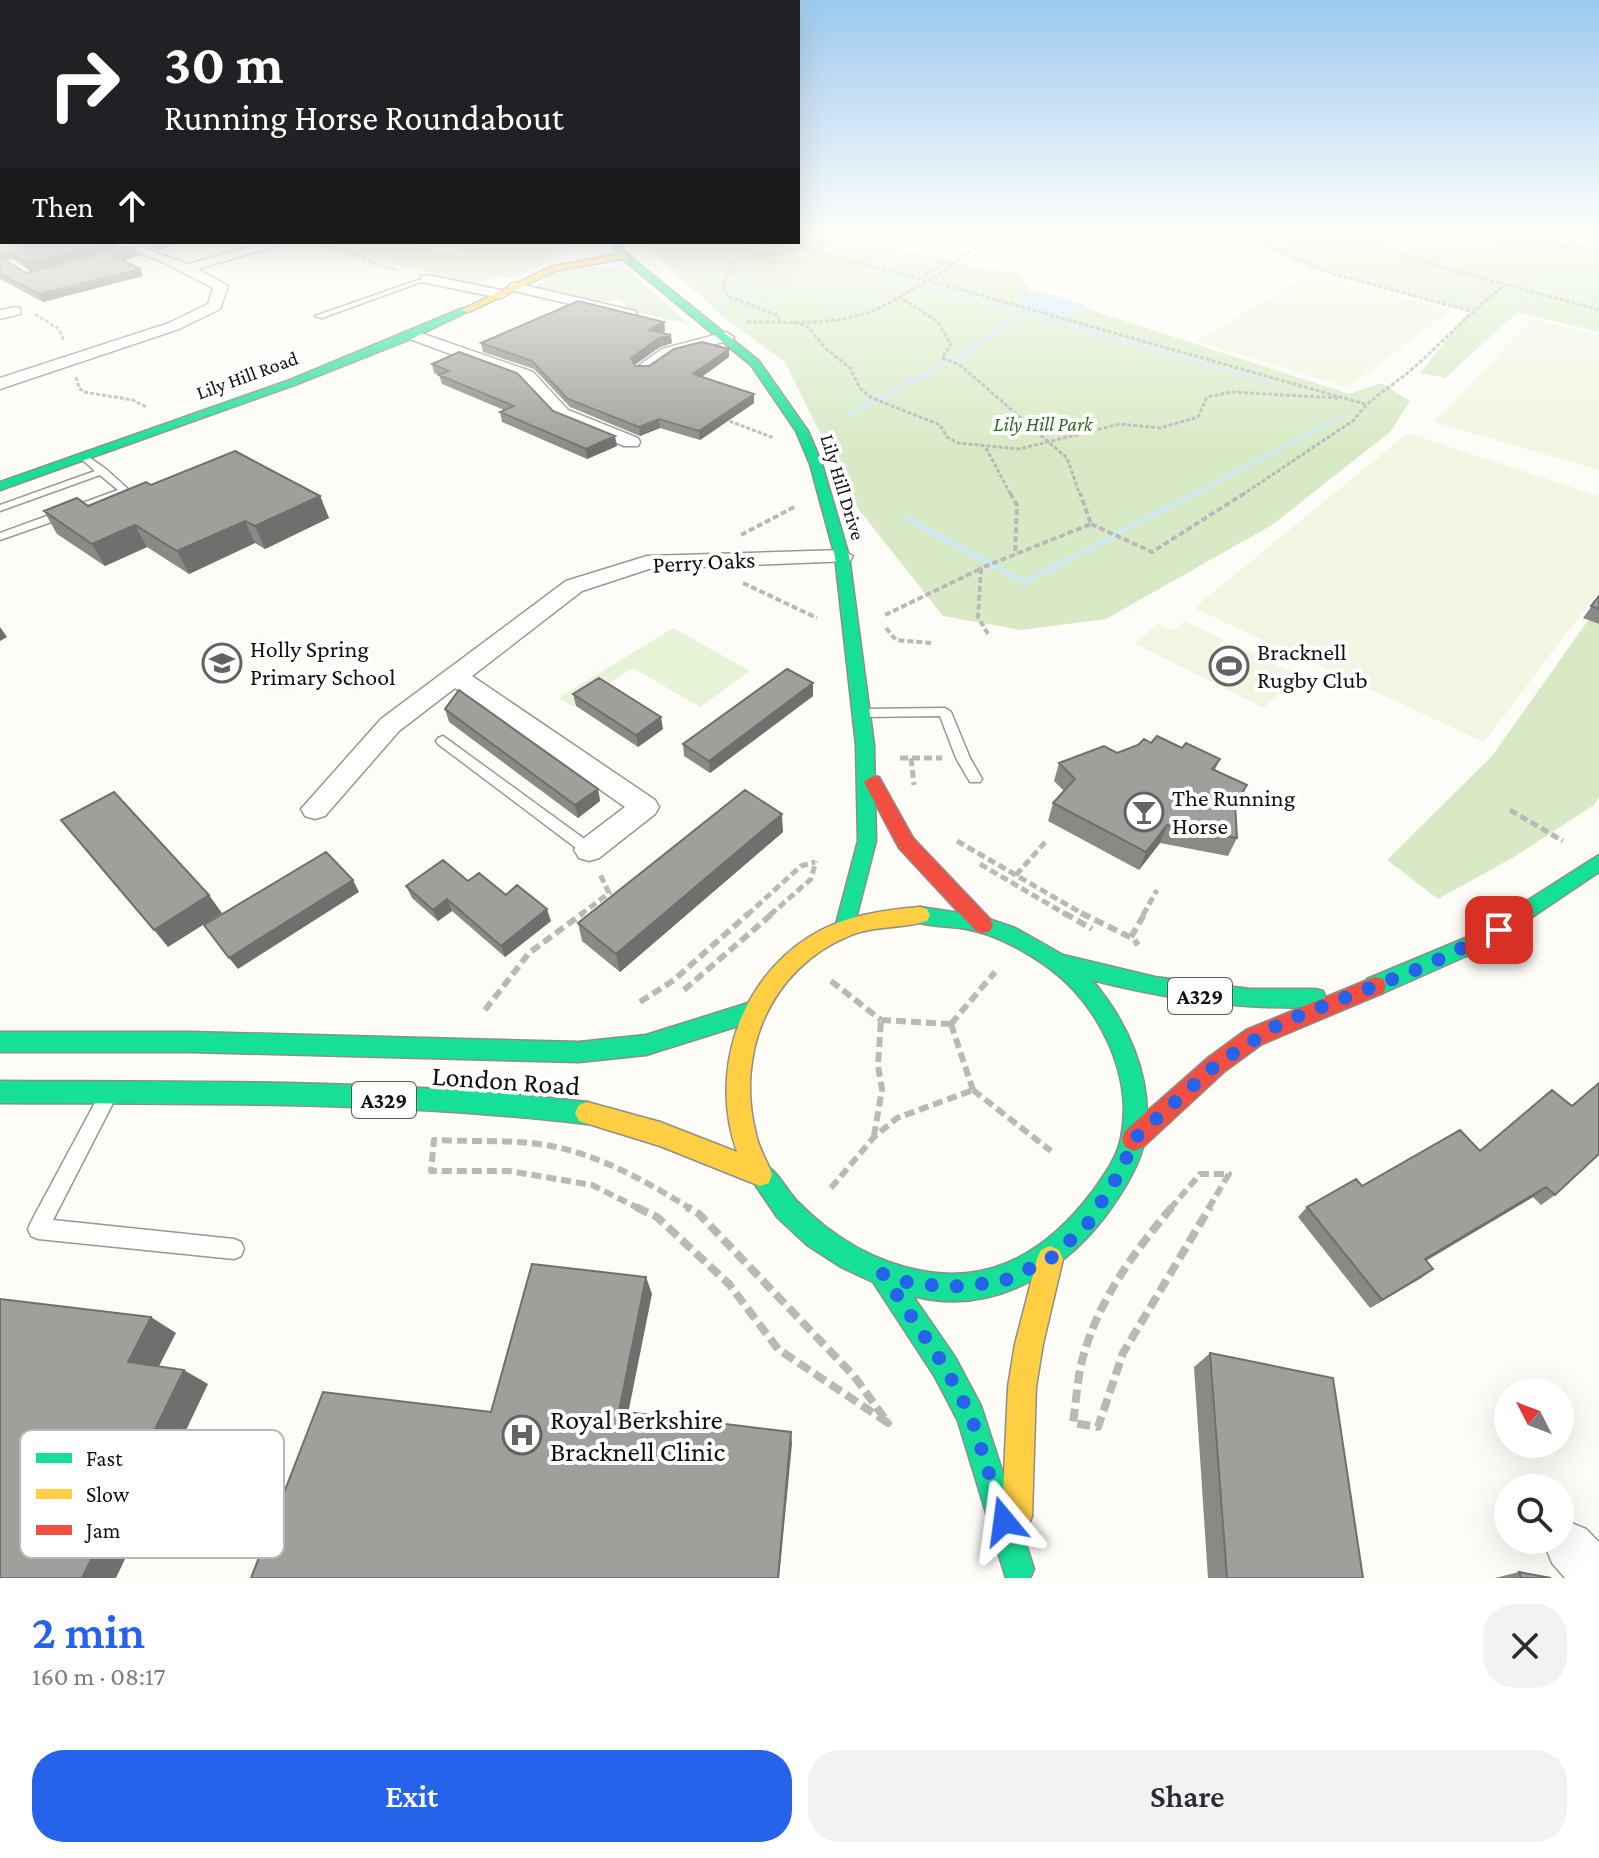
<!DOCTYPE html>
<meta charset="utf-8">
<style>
:root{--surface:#fff;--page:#f2f2f3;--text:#2b2b33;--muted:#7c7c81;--accent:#2563eb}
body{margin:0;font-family:"Crimson Pro",serif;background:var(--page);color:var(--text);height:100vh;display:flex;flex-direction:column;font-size:30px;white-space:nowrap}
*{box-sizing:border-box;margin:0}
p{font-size:26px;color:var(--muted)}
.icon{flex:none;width:44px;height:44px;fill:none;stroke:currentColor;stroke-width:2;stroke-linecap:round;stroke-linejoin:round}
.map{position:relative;height:1578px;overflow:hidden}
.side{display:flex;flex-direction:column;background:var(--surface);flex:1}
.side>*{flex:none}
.top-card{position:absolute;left:0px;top:0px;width:800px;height:244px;box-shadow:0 8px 32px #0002;background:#202124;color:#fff;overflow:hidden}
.needle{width:52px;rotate:312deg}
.controls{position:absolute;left:1494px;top:1378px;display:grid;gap:16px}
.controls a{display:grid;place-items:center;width:80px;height:80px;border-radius:50%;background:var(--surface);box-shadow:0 8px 32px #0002;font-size:40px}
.pin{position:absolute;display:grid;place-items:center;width:68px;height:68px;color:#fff;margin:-34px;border-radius:16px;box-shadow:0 4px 12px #0006}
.me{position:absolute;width:88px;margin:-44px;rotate:344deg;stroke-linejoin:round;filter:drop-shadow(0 0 6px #0008)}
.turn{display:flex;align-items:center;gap:28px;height:168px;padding:0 32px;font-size:36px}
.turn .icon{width:104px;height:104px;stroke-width:2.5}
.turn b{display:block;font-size:56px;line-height:68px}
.then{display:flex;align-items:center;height:76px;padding:0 32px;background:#0003;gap:16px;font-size:30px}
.round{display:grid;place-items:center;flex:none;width:84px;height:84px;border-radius:32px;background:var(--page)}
.headline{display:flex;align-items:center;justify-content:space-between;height:136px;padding:0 32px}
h1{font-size:48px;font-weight:600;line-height:60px;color:var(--accent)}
.primary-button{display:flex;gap:16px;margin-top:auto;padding:16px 32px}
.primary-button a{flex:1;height:92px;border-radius:32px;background:var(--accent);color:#fff;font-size:32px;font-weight:600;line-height:92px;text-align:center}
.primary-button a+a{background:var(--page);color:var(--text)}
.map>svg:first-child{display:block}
.green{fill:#e7f3d7}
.forest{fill:#d8eac5}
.pitch{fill:#f0f6e1}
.water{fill:#cde8f7}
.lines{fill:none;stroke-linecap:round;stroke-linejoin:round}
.stream{fill:#cde8f7;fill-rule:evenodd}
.lane-casing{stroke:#979795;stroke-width:3}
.street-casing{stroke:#979795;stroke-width:3}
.fast-casing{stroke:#8e8d8b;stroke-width:3}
.slow-casing{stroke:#8e8d8b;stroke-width:3}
.jam-casing{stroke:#8e8d8b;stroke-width:3}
.path-far4{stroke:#b9b9b8;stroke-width:3;stroke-dasharray:4 2;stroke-linecap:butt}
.path-far3{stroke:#b9b9b8;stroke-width:4;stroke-dasharray:6 3;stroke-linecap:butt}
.path-far2{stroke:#b9b9b8;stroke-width:5;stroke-dasharray:8 4;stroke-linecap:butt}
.path-far1{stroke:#b9b9b8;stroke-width:6;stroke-dasharray:10 5;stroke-linecap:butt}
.path{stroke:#b9b9b8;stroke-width:8;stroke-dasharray:13 6;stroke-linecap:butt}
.lane{fill:#fffffe;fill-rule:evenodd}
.street{fill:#fffffe;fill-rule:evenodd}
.fast{fill:#16e098;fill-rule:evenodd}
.slow{fill:#ffcf43;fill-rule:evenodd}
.jam{fill:#f24e42;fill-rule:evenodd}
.wall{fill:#8a8986}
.shaded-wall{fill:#716f6d}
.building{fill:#a19f9c;stroke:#716f6d;stroke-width:2}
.route{stroke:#2563eb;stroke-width:14;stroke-dasharray:0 25.2}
.labels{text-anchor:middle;stroke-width:8;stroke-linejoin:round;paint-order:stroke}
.far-street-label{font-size:20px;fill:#111;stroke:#fff}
.far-park-label{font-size:20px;font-style:italic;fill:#2f6b1f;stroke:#fff}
.shield{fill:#fff;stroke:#585858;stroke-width:2}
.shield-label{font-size:22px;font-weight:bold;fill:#111}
.street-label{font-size:24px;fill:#111;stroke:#fff}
.poi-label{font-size:24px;fill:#111;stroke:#fff;text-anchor:start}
.near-street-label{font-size:28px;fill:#111;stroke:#fff}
.near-poi-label{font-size:28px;fill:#111;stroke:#fff;text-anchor:start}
.key{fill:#fff;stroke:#b8b8b8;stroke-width:2}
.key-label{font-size:22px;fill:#111}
</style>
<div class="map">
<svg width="1599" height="1578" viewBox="0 0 1599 1578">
<rect width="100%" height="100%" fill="#fdfcf7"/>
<path class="green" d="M673,628L750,671L700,707L633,668L572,706L559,698Z"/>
<path class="forest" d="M1223,229H1599L1583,230L1574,236L1585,247L1599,252V332L1518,312L1445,378L1420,373L1469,311L1312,269Z
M798,233L943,257L975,267L1016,273L1030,290L1349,394L1381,383L1410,401L1390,432L1272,525L1106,619L1021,630L943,616L856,506L785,362L726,319L641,242H733L754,246L761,242H798Z
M315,242H415L440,254L487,242H576L550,261L514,279L501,277L472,284L318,246Z
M592,267L628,270L689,324L631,311L620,300L599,302L534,288L549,274Z
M1599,605V797L1594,805L1514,857L1438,899L1387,860L1492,756Z"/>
<path class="pitch" d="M1310,274L1451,310L1348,387L1196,341Z
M1532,319L1599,335V470L1434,422Z
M1408,433L1599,496V590L1484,742L1194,608Z
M1185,621L1224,640L1212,650L1224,656L1237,646L1298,675L1264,708L1134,643L1158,624L1172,631Z"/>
<path class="water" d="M1044,292L1087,306C1067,321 1042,319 1021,309L1017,296Z"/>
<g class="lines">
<path class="stream" d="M936,259L940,260L923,270L929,288L1066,323L1294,389L1289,390L1024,315L960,358L848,417H844V415L956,356L1019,314L872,276L874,275L924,287L918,269Z
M745,264L747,265L744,289L723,310H719V308L739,289L743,265Z
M1341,415L1346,416L1025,585L903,519L904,517H910L1025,580Z"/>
<defs>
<path id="lane" d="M424,278L429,279L322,318L315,316Z
M83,453L106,469L127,488V492L123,497L0,540V533L118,490L100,475L0,511V505L95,471L78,456Z
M945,708L951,712L970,758L982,779L980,782H970L956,758L940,716L863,717L857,713L863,709Z
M443,736L594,846L596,850L594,854H584L438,744L436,741L438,738Z
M104,1094L110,1097L113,1103L53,1220L234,1239L241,1242L244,1249L241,1256L234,1259L38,1239L31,1236L28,1229L31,1222L98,1097Z"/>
<path id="street" d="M108,242H128L188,264L268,242H289L198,269L228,286L220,309L179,329L0,389V378L169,323L208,304L213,288L161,261Z
M426,275L501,290L508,294L501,298L421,282V276Z
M515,283L635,311L637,314L630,318L510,290V284Z
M15,307L20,308V314L0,319V310Z
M412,330L533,372L568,410L638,438L640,442L638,446H624L556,418L521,380L407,338L404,335Z
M726,332L734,337L731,340L674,355L648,372H636L634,369L662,349Z
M842,550L853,556L850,561L649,569L582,591L472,676L655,800L659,807L655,814L599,858L589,861L579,858L574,850L579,842L625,807L455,688L399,731L325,816L315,819L305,816L301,809L381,719L566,581L647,556Z
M1569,1522L1586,1529L1599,1542V1578H1565L1552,1563L1545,1546L1547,1540H1560V1525Z"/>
<path id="fast" d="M609,242H617L627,254L759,361L808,431L822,464L849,556L874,745L876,841L852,934L845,936L838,934L835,928L858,841L856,745L835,556L810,464L796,431L751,365L621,258Z
M463,308L471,310L413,338L297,384L0,490V482L290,380Z
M1599,855V872L1489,946L1383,993L1375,995L1367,993L1364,986L1367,979L1475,934Z
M920,907L980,916L1015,928L1063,955L1155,977L1250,989H1315L1323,991L1326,998L1323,1005L1315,1007C1238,1010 1166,999 1092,980C1127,1021 1152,1076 1146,1131C1144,1155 1131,1178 1118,1198C1074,1266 998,1318 913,1296L955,1357L981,1406L1034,1569L1030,1578H1006L958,1421L935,1377L873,1282L841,1267L807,1245L777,1217L748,1174L751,1165L760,1162C776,1168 785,1188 797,1201C831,1236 874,1262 922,1271C995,1285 1051,1247 1093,1191C1104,1175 1117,1158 1121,1138C1134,1075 1099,1005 1049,968C1024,950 997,935 967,929C949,926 930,927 913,921L910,915L913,909Z
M751,1002L759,1005L762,1012L759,1019L751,1022L646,1055L579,1062L191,1052H0V1032H191L579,1042L646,1035Z
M0,1081C195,1082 393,1079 587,1102L595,1105L599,1113L595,1121L587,1124C393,1101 195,1104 0,1103Z"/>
<path id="slow" d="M624,253L627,258L555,271L469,312L461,310L550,267Z
M920,907L927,909L930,915L927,921C902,929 874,925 849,936C770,969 735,1053 756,1134C759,1149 767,1161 772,1174L769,1183L760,1186L660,1146L579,1121L575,1113L579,1105L587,1102L660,1122L737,1152C709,1074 738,982 809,937C842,916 882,910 920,907Z
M1050,1246L1059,1250L1063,1259L1043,1344L1036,1387L1032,1516L1028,1527L1017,1531L1006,1527L1002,1516L1008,1387L1015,1344L1037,1259L1041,1250Z"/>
<path id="jam" d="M873,776L879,777L913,838L990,919L993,925L990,931L983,933L976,931L899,848L864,782Z
M1375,977L1383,979L1386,986L1383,993L1262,1044L1225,1071L1143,1147L1134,1151L1125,1147L1122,1139L1125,1131L1209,1057L1246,1030Z"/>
</defs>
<use href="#lane" class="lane-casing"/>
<use href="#street" class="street-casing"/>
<use href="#fast" class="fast-casing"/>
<use href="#slow" class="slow-casing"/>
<use href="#jam" class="jam-casing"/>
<path class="path-far4" d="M999,229L934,278L899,297L937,321L951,344L942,358L960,365L1067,458L1080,495
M1222,229L1277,250L1345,242L1364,245
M1324,229L1441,267L1599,310
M1472,229L1491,240L1599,250
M1569,229L1599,248
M798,238L808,235
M311,242L398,270
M791,242L796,247L941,284L1365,404
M1378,248L1386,229
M1277,250L1336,275L1470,311
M933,278L927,274L941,264L953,262
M35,314L59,329L64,341
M779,321L777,315L727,296L723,281L738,259L799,250
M747,322C801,322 852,328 899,297
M794,322L809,328L825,348L850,368L860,388L870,397L940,425L947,437L958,443L1019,449L1120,424L1160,428L1198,417L1207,397L1232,392L1339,398
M76,377L79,388L84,392L133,400L146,407
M724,419L774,438
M986,448L1011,495
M1242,495L1354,420C1369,398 1391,387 1411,370C1443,342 1471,311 1505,285"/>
<path class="path-far3" d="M1010,493L1017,505L1015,555
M1091,524L1152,552L1245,493
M741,535L796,506
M743,583L817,618
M885,615L980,569
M886,628L896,640L932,643
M988,634L978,617L981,568L1091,524L1080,493"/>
<path class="path-far2" d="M900,758H942
M911,758L914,785
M1510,810L1563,841
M957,841L1085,915
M980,864L1067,915
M1016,875L1047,840
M580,915L609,893L599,872
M747,915L801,866L815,862
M770,915L811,879L816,861
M1143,915L1157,890"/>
<path class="path-far1" d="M1064,913L1092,929
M1081,913L1134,939L1138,945
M1131,937L1145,913
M831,981L881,1020
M684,990L773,913
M640,1002L674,980L749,913
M485,1010L529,953L583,913
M881,1020L951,1024
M951,1024L973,1090
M951,1024L995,972
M973,1090L1051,1151
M874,1136L882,1089L878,1066L881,1020
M831,1188L874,1137L897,1118L973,1090
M640,1209L592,1185L509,1171H431L434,1140C472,1142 514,1139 551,1146C600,1155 649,1183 691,1209
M1170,1209L1200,1174H1229L1208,1209"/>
<path class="path" d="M636,1207L657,1217L729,1284L778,1349L888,1423L854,1376L699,1214L687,1207
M1172,1207C1133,1253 1097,1302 1082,1361C1077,1381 1076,1403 1073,1423L1098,1427L1123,1353L1210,1207"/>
<use href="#lane" class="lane"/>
<use href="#street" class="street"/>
<use href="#fast" class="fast"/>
<use href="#slow" class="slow"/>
<use href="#jam" class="jam"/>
</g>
<path class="wall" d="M0,238L116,248L30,271L13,259L5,261L26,273L138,256L123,260L143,276L43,302L0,279Z
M137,242H185L158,250Z
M664,322L665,331L661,333L672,343L660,347L634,365L635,366H649L729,349V357L702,377L754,394V403L700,440L660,428L640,436L570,407L534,369L483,352L481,343Z
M432,364L553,411L617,446L587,459L502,422L500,412L504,410L442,384L439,375L434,373Z
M151,485L320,496L329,518L265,549L255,543L189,574L147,547L105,566L57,534L44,511L88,506Z
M1599,596V624L1583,618Z
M813,683V696L710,773L684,756L683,744Z
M573,694L663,729L638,747L576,706Z
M445,709L598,789L600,801L578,818L449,722Z
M1151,743L1182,748L1220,759L1215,770L1239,804L1235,809L1237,838L1228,856L1160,843L1139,870L1048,821L1053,803L1064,791L1054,781L1059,763L1117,753Z
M783,832L620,972L582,941L578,923Z
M468,881L506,895L551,921L505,957L452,911L438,921L412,898L406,886Z
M1572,1106L1555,1195L1541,1205L1533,1197L1426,1261L1433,1269L1421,1278L1370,1308L1298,1217L1307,1207L1362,1186L1480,1151Z
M1210,1353L1363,1578H1208L1194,1367Z
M1519,1572L1551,1578H1495Z"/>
<path class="shaded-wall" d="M106,242H114L116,248L30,271L26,263Z
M155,242H185L158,250Z
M134,248L138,256L116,262L113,255Z
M9,252L13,259L4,261L0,258V254Z
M140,269L143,276L43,302L39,294Z
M664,322L665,331L650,338L649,330Z
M671,335L672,343L660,347L632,367L631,358L659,338Z
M729,349V357L694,382L693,374Z
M754,394V403L700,440L699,431Z
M659,419L660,428L640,436L639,427Z
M615,436L617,446L587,459L586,449Z
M320,496L329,518L265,549L255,526Z
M245,521L255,543L189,574L177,551Z
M135,525L147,547L105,566L92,544Z
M0,627L7,637L0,641Z
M813,683V696L710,773L709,761Z
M661,717L663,729L638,747L636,735Z
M1247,785L1239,804L1226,821L1235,803Z
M598,789L600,801L578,818L575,805Z
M782,814L783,832L620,972L616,954Z
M1167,825L1160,843L1139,870L1146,852Z
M353,880L359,892L238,969L229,958Z
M209,895L222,913L168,947L154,930Z
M447,899L452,911L438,921L433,910Z
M547,909L551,921L505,957L501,946Z
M1546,1187L1533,1197L1413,1268L1425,1259Z
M1433,1269L1421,1278L1370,1308L1382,1300Z
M646,1277L652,1294L626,1424L619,1411Z
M151,1317L176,1333L154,1376L128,1362Z
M184,1370L208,1384L116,1578H82Z
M791,1432L792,1444L779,1578H778Z"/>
<path class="building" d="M0,238H2V242H108L26,263L9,252L0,254Z
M129,246L134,248L113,255L140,269L39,294L0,274V257L26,273Z
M578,301L664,322L649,330L671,335L659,338L631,358L635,366H649L674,349L702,342L729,349L693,374L754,394L699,431L659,419L639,427L568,399L532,361L481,343Z
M459,352L517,373L553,411L615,436L586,449L500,412L514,406L439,375L449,371L432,364Z
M235,451L320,496L255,526L245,521L177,551L135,525L92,544L44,511L77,498L88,506L146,482L151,485Z
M1599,596V609L1591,606Z
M787,669L813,683L709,761L683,744Z
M599,678L661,717L636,735L573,694Z
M459,690L598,789L575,805L445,709Z
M1157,736L1182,748L1186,743L1220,759L1212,769L1247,785L1235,803L1237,838L1167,825L1146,852L1053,803L1075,779L1059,763L1104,746L1117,753L1138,745L1144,739L1151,743Z
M745,790L782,814L616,954L578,923Z
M114,792L209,895L154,930L61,820Z
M326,852L353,880L229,958L204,925Z
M443,860L468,881L479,873L506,895L517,885L547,909L501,946L447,899L433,910L406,886Z
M1599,1083V1154L1555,1195L1546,1187L1425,1259L1433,1269L1382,1300L1307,1207L1356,1179L1362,1186L1460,1130L1480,1151L1552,1090L1572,1106Z
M532,1264L646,1277L619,1411L791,1432L778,1578H251L323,1392L491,1412Z
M0,1299L151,1317L128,1362L184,1370L82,1578H0Z
M1210,1353L1333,1378L1363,1578H1227Z
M1519,1572L1551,1578H1521Z"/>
<linearGradient id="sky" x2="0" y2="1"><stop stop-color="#9dc9ee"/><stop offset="0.51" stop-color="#fefefb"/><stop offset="1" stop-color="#fefefb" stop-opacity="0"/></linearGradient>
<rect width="1599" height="450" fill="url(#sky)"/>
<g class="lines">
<path class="route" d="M1004,1521L971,1416L945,1367L883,1274L906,1282L949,1287L1001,1282L1050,1259L1087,1225L1122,1169L1134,1139L1217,1064L1281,1023L1423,967L1499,930"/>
</g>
<defs>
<symbol id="school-ring" viewBox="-11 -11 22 22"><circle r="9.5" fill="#fff" stroke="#646362" stroke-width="1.5"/><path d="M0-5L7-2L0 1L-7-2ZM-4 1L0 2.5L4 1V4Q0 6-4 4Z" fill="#646362"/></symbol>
<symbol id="stadium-ring" viewBox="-11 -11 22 22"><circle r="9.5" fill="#fff" stroke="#646362" stroke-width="1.5"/><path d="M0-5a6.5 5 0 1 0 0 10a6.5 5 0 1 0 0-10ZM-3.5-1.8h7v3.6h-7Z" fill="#646362"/></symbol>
<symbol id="bar-ring" viewBox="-11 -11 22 22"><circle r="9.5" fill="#fff" stroke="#646362" stroke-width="1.5"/><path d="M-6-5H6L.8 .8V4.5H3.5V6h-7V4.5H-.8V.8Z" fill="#646362"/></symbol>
<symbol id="hospital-ring" viewBox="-11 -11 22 22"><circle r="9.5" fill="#fff" stroke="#646362" stroke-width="1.5"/><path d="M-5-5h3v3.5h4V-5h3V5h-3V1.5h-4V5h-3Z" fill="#646362"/></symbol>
</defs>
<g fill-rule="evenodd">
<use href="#school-ring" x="200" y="641" width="44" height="44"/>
<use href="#stadium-ring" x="1207" y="644" width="44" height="44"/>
<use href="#bar-ring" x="1122" y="790" width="44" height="44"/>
<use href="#hospital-ring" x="500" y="1413" width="44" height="44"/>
</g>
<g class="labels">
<g class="far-street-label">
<text transform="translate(247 375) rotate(-20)" y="7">Lily Hill Road</text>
<text transform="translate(843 487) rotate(73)" y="7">Lily Hill Drive</text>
</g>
<g class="far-park-label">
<text x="1043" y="431">Lily Hill Park</text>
</g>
<g class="shield">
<rect x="1168" y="978" width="64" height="36" rx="6"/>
<rect x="352" y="1082" width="64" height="36" rx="6"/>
</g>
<g class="shield-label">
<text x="1200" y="1004">A329</text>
<text x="384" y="1108">A329</text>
</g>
<g class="street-label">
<text transform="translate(704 562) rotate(-3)" y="8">Perry Oaks</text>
</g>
<g class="poi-label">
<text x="250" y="657">Holly Spring<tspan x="250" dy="28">Primary School</tspan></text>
<text x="1257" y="660">Bracknell<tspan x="1257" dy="28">Rugby Club</tspan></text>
<text x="1172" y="806">The Running<tspan x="1172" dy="28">Horse</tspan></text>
</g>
<g class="near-street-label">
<text transform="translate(506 1080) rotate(4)" y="10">London Road</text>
</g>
<g class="near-poi-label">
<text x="550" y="1429">Royal Berkshire<tspan x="550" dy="32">Bracknell Clinic</tspan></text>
</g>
</g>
<rect x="20" y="1430" width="264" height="128" rx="12" class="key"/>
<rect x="36" y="1453" width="36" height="10" fill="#16e098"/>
<rect x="36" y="1489" width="36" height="10" fill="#ffcf43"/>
<rect x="36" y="1525" width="36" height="10" fill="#f24e42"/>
<g class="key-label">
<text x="86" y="1466">Fast</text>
<text x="86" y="1502">Slow</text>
<text x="86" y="1538">Jam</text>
</g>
</svg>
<div class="controls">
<a><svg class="needle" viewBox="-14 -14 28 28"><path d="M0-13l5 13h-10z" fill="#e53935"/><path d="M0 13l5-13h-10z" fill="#7c7c81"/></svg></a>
<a><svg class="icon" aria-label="search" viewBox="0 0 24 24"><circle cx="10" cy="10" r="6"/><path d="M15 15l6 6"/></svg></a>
</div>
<div class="pin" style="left:1499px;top:930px;background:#d93025"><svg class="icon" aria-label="arrive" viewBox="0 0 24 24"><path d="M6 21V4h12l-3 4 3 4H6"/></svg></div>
<svg class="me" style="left:1004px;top:1521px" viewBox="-20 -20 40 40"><path d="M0-17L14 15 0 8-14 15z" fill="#2563eb" stroke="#fff" stroke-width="4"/></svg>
<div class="top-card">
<div class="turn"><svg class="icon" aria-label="right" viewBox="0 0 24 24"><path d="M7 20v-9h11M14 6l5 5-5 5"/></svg><div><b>30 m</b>Running Horse Roundabout</div></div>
<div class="then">Then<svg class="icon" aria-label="ahead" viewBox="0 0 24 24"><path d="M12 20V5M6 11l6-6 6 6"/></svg></div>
</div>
</div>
<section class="side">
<div class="headline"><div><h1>2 min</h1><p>160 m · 08:17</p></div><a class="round"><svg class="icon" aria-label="close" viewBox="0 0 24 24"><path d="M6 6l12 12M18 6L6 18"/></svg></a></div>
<div class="primary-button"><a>Exit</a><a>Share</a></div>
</section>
